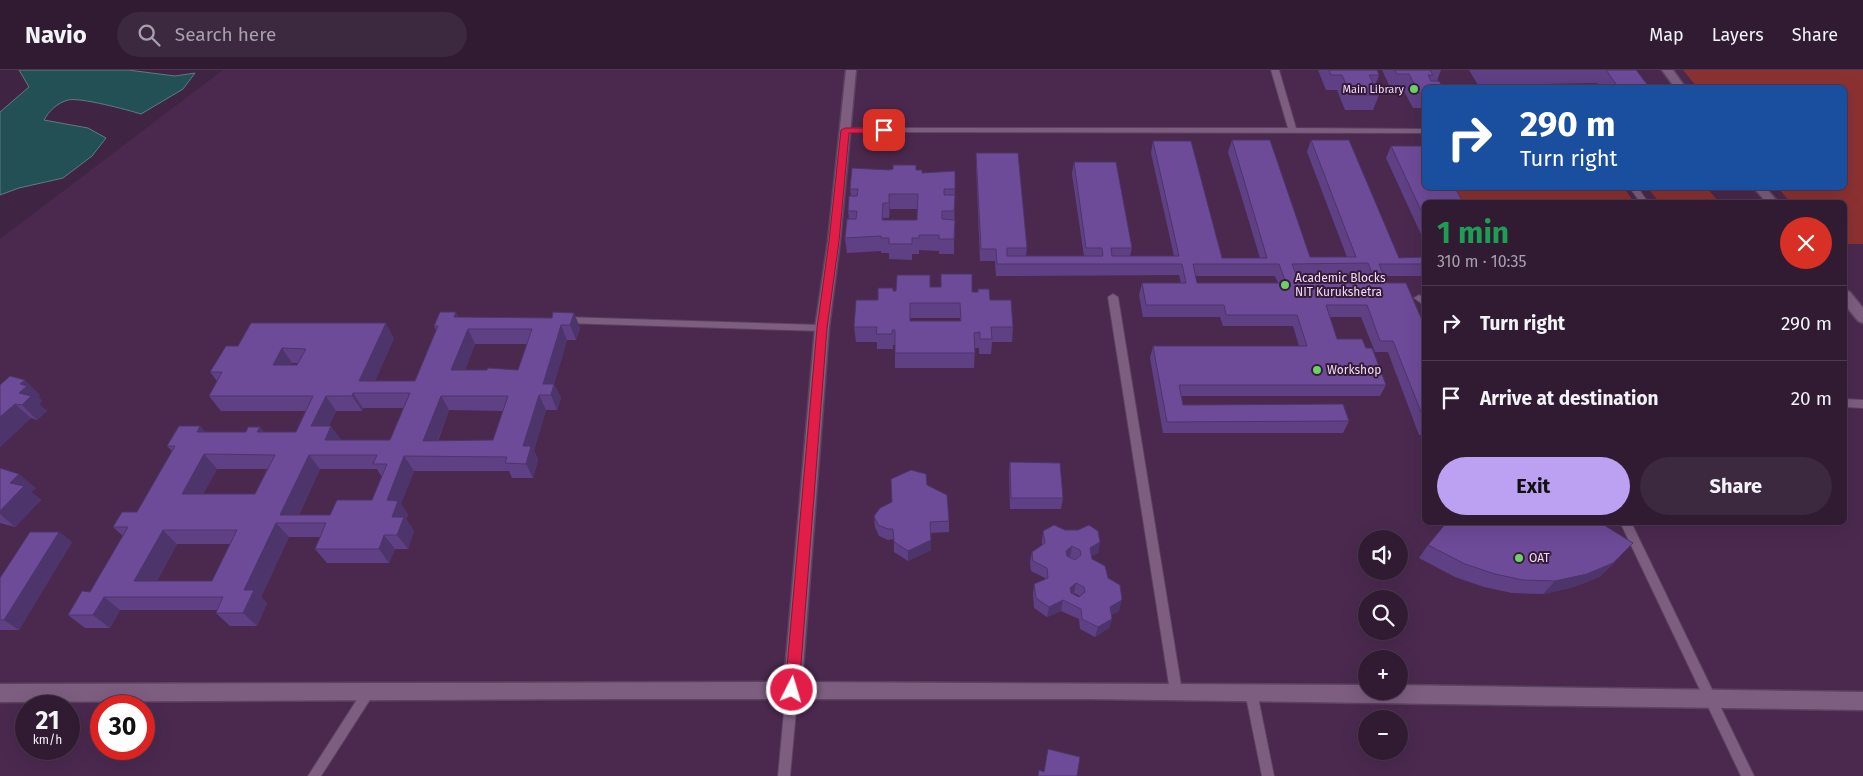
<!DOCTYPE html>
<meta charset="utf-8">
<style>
:root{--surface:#301b33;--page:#3c283f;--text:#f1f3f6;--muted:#a8a1ac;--line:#4b394e;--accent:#bca0f2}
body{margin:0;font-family:"Fira Sans",sans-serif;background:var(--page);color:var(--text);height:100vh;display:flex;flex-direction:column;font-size:19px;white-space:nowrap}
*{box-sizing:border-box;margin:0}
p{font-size:16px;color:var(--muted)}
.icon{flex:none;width:28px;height:28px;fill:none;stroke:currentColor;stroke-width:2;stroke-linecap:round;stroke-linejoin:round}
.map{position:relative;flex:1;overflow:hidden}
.side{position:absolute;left:1422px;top:130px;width:425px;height:325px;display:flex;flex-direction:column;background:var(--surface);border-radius:8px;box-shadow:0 5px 20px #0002,0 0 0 1px var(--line)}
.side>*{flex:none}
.hud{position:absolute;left:1422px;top:15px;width:425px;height:105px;border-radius:8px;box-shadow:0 5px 20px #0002,0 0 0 1px var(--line);background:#1a4fa0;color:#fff;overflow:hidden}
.buttons{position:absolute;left:1358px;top:460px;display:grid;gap:10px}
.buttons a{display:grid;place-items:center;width:50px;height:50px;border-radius:50%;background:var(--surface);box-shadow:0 5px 20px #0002,0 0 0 1px var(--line);font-size:25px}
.speed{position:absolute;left:15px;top:625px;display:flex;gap:10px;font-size:25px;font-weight:700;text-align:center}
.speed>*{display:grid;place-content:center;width:65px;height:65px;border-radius:50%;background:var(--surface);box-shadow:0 5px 20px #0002,0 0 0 1px var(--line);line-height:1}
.speed small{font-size:12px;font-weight:400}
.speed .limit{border:8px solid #d22;background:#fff;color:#111}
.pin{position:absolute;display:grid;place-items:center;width:42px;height:42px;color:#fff;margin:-21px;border-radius:10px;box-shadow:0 2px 8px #0006}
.me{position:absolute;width:55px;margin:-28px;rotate:5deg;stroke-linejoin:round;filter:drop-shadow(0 0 4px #0008)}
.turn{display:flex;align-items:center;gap:18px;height:105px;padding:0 15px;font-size:22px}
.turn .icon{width:65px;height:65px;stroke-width:2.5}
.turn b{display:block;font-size:35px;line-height:42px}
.round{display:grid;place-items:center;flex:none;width:52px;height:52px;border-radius:26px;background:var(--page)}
.headline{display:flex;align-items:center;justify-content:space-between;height:85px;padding:0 15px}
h1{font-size:30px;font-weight:700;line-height:38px;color:#1e9e55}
.action{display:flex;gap:10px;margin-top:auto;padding:10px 15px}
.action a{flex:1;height:58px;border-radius:30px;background:var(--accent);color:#111;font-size:20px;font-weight:700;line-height:58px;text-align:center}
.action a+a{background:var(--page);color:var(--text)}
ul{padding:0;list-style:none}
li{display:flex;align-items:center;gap:15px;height:75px;padding:0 15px;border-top:1px solid var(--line)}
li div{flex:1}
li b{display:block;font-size:19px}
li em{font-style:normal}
header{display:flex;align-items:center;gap:30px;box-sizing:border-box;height:70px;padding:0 25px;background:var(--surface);border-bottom:1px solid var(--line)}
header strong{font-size:24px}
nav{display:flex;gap:28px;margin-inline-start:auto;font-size:18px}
.search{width:350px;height:45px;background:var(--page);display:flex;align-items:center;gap:12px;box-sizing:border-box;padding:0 18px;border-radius:28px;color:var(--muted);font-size:19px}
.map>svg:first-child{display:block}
.built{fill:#4b294f;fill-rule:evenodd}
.green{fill:#8c3132}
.water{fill:#225054;stroke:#607a83}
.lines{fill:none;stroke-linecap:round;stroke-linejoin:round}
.service-casing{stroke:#5b425e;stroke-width:2}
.minor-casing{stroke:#5b425e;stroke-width:3}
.service{fill:#7d5e81;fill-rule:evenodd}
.minor{fill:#7d5e81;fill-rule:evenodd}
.wall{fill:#5f4084;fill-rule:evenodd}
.shaded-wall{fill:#4d346b}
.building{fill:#6e4b99;stroke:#4d346b;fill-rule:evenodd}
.route{fill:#e11d48;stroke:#92132f}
.poi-dot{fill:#69d464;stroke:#361a39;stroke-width:2}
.labels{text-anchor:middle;stroke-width:4;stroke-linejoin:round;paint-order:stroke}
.far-poi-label{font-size:11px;fill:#f0ddf2;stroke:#361a39;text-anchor:end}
.poi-label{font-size:12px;fill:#f0ddf2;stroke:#361a39;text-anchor:start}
</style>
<header>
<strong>Navio</strong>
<div class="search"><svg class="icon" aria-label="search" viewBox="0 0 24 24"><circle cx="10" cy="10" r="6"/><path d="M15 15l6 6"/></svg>Search here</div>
<nav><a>Map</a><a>Layers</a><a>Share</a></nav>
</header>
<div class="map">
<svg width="1863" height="706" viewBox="0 0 1863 706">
<rect width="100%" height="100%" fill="#402444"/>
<path class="built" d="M223,0H1863V706H0V169ZM1425,18H1845V118H1425ZM1425,132H1845V452H1425ZM1366,469H1399V501H1366ZM1366,529H1399V561H1366ZM1366,589H1399V621H1366ZM26,636H69V679H26ZM101,636H144V679H101ZM1366,649H1399V681H1366Z"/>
<path class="green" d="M1683,0H1863V174H1845V132H1790L1778,118H1845V18L1697,17Z
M1449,118H1624L1634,132H1457Z
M1648,118H1707L1719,132H1659Z"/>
<path class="water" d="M19,0H128L175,6L195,3L183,19L141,44C128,40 80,27 68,30C57,33 49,41 44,50L88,58L106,68L92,86L63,108L19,118L0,125V42L29,17Z"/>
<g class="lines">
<defs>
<path id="service" d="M1271,0H1279L1296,58L1425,59V63L845,62L841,60L845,58H1288Z
M1630,118H1638L1648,132H1640Z
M1113,224L1118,227L1182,621L1180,625L1176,627L1172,625L1170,621L1108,227Z
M1419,225L1425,228V236L1414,228Z
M564,247L822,255L827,258L822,261L564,253L559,250Z
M1845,329L1863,330V338L1845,337Z
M1620,452H1631L1754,706H1741Z
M792,614L796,616L798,620L790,706H778L786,620L788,616Z
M369,615L373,617L375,621L373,625L321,706H308L365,617Z
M1251,616L1255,618L1257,622L1274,706H1262L1245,622L1247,618Z"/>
<path id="minor" d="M846,0H856L840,171L829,258L802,612L1366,615V621H1399V615L1863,622V640L1089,629H622L0,632V614L784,612L815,258L828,171Z
M1662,0H1673L1686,18H1675Z
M1754,118H1766L1778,132H1766Z
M1845,220L1850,222L1863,238V253L1858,251L1845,235Z"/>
</defs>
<use href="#service" class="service-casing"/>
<use href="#minor" class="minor-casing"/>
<use href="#service" class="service"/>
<use href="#minor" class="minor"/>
</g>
<path class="wall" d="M1318,0H1377L1379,5L1375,16L1379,25L1373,40H1345L1337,20H1326Z
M1382,0H1441L1437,11L1425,18V38H1413L1403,19H1391Z
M1469,0H1636L1650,18H1599L1597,13L1478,15Z
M1232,70L1310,187H1347L1307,82L1311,70L1399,188L1425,187V206H1384L1387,213L1425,257V365H1419L1388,282H1375L1361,247H1330L1337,269L1366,278L1386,315L1380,326H1181L1183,335L1349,351L1343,363H1163L1150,288L1153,276H1299L1293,256H1223L1220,247H1143L1139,225L1142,213H1181L1179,205L996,206L995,191H980L976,95V83L1027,178L1026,186H1084L1072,104L1074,92L1132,178L1130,186H1174L1151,83L1153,71L1222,188H1260L1228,82ZM1363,205L1366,213H1299L1296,206ZM1195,206H1275L1278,213H1197Z
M1391,76L1425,132V173L1386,88Z
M889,100H916L922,103L955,101L954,184H939V181L919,180V184H912V190L889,189V183H881V181L847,183L845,168L849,149L848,141L851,126L850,119ZM890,139H917V150H883V148H889Z
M930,217L972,222L990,230L1013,257L1012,272H992L991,284H979V278H975L974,298H895V275H893V279H877V272H856L854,257L878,230L893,221ZM910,248H960V251H910Z
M574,243L580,258L576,270H567L554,314L561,328L557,340H546L534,380L538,390L533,408H512L509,401H414L401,434L408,445L406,449L414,461L408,479H395L389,493H327L315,479L321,467H289L261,527L267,533L257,556H230L216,543L217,540H120L110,558H85L68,545L90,522L123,466L113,457L137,442L172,381L167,376L200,356L205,362H246L260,357L263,362H296L306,341H221L209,326L217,311L210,302L238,276L394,268L375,311H415L436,260L434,256L458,247L552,248ZM475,274H527L518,300H465ZM292,293H298L297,295H291ZM363,338H404L390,370H341L329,356L336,341H362ZM449,340L503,341L493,370L438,371ZM217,399H267L255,424H203ZM320,399H377L382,407L372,430L330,445H299ZM177,474H230L212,511H157Z
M0,315L40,325L38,326L42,331L39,334L47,341L37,350L31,348L0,377Z
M1010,392L1063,428L1061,439H1010L1009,403Z
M0,398L36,418L31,422L41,430L15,457L0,453Z
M927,415L949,451V462L930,463L931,480L908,491L894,482V469L888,470L879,466L875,457L874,446Z
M1065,460L1100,472L1098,483L1091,486L1092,489L1108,508L1119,541L1111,545L1112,549L1109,558L1095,567L1080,559L1079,549L1061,541L1047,547L1034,538L1033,524L1034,514L1045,509V508L1031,501L1030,492L1032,482L1042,475V471L1043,461ZM1074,523L1080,526L1079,527L1073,524Z
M59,462L72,472L19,560H0V508Z
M1428,475L1620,487L1599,507L1574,517L1543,524L1512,523L1484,517L1455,507L1419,488Z"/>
<path class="shaded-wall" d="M889,124L890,139L889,148Z
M456,242L463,257L454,247Z
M574,243L580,258L576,270L570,255Z
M386,253L394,268L370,323L359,311Z
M561,255L567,270L551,325L543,314Z
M468,259L475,274L459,315L451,300Z
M282,278L292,293L284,310L273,295Z
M25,310L40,325L38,326L42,331L39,334L47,341L37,350L22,335L19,323L20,314Z
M554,314L561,328L557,340L551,325Z
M353,323L363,338L362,341L352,326Z
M539,325L546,340L534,380L538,390L533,408L526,394L523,376Z
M326,326L336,341L322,371L311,356Z
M441,326L449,340L432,385L423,371Z
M15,334L31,348L0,377V347Z
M200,356L213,370L197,362Z
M331,356L342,371L325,370Z
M260,357L272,372L257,362Z
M204,384L217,399L195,438L182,424Z
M309,385L320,399L295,453L280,445Z
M404,386L414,401L401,434L408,445L406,449L414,461L408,479L397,465L387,430Z
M19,404L36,418L31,422L41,430L15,457L0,444V441L10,413Z
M276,453L289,467L261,527L267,533L257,556L243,543L244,520Z
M163,460L177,474L150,524L134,511Z
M59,462L72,472L19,560L4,550Z
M384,465L395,479L389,493L379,479Z
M931,470V480L908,491V481Z
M1100,472L1098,483L1088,488L1090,478Z
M1633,473L1599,507L1574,517L1543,524L1555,511Z
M1072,476L1070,487L1064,492L1066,481Z
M1076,513L1074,523L1068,528L1070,518Z
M104,527L120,540L110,558L93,545Z
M1063,530L1061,541L1047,547L1049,537Z
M1122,530L1119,541L1107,547L1110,537Z
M1112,549L1109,558L1095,567L1098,557Z"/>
<path class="building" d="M1329,0H1377L1379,5H1369L1379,25H1351L1342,5H1331Z
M1395,0H1430L1433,5H1428L1431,11H1439L1443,18H1425V23H1419L1409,4H1397Z
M1606,0H1636L1650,18H1619Z
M1232,70H1270L1310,187H1356L1311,70H1349L1399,188L1425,187V194H1379L1387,213H1406L1425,257V352L1393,271H1380L1367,235H1326L1337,269H1362L1366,278H1372L1386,315H1179L1183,335L1343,334L1349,351L1167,352L1153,276H1307L1297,245H1226L1224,235H1146L1142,213H1186L1182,194H997L996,179H981L976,83H1018L1027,178H1007V186H1103L1102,178H1086L1074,92H1116L1132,178H1111L1112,186H1179L1153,71H1191L1222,188H1267ZM1368,193L1376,213H1299L1292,194ZM1193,194H1279L1286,213H1197Z
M1391,76H1425V118H1455L1463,132H1425V149Z
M893,95H916V100H922V103L955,101V119H944V125H955L954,141H942V149L955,150L954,169H939V165H919V168H912V174H889V168H881V166L845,168L847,149H856L857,141H848L849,126H857L858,119H850L852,98L889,100L893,99ZM889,124H918L917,150H882L883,133H889Z
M941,204H972V222H978V219H989L990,230H1011L1013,257H991L992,269H980V262L974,263L975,283H895V260H892V264H876L877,257H854L856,230H878V218H893V221H896L897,205H930V217H941ZM910,233H960L961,251H910Z
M440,242H456L454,247L552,248L553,242L574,243L570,255H561L543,314H554L551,325H539L523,376H531L526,394L505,393L507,387L404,386L387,430L398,431L392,447H404L397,465H384L379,479H315L326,453H276L244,520H254L243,543H216L223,527H104L93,545H68L82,521L90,522L128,457H113L122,442H137L175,376H167L179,356H200L197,362H246L248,357H260L257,362H296L313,326H209L222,302H210L226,276H238L251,253H386L359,311H415L438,256H434ZM468,259H532L518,300L488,298L487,300H451ZM282,278L306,279L297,295H273ZM353,323H410L390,370H325L331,356H311L326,326H352ZM441,326H508L493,370L423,371ZM204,384L275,385L255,424H182ZM309,385H377L373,394H387L372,430H337L330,445H280ZM163,460H237L212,511H134Z
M10,306L25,310L20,314L27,316L19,323L31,326L22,335L15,334L0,347V315Z
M1010,392L1060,393L1063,428H1011Z
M0,398L19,404L10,413L24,416L0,441Z
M911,400L926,404L927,415L947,425L949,451L930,452L931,470L908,481L894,472L893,459H888L878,455L874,446L880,438L892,432L891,409Z
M1447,452H1599L1633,473L1613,493L1587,504L1555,511L1523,510L1495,504L1465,494L1428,475Z
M1054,455L1065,460H1078L1089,455L1098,461L1100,472L1090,478L1092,489L1105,496L1108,508L1120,515L1122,530L1110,537L1112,549L1098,557L1082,549L1081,539L1063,530L1049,537L1036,528L1034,514L1048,508L1047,498L1033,491L1032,482L1045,473L1043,461ZM1072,476L1080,480L1081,485L1075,490L1067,486L1066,481ZM1076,513L1084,517L1085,522L1079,527L1071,523L1070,518Z
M30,462H59L4,550H0V508Z
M1048,679L1080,687L1077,706H1038L1039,700L1044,702Z"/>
<path class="route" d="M845,58H884L889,60L884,63H849L839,171L827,258L799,620L797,624L792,626L787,624L785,620L817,258L829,171L841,60Z"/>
<g class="poi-dot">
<circle cx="1414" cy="19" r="5"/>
<circle cx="1285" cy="215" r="5"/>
<circle cx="1317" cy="300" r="5"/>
<circle cx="1519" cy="488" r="5"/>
</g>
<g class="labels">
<g class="far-poi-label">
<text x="1404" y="23">Main Library</text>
</g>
<g class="poi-label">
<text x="1295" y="212">Academic Blocks<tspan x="1295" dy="14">NIT Kurukshetra</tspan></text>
<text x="1327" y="304">Workshop</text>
<text x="1529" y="492">OAT</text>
</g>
</g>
</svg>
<div class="buttons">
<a><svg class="icon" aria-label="sound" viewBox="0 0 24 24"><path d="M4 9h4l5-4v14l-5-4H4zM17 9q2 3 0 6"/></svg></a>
<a><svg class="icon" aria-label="search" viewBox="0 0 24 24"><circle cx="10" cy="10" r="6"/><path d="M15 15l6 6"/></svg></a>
<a>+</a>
<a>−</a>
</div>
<div class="speed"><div>21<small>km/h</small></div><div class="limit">30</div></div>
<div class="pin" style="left:884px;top:60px;background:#d93025"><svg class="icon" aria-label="arrive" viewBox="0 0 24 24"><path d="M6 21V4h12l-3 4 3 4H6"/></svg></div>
<svg class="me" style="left:792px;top:620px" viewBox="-20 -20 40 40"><circle r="17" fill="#e11d48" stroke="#fff" stroke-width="3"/><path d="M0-11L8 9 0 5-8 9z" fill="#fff"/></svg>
<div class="hud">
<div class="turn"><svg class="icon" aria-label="right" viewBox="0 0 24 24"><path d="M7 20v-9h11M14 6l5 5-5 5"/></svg><div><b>290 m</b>Turn right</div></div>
</div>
<section class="side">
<div class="headline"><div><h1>1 min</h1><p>310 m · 10:35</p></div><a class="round" style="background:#d93025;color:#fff"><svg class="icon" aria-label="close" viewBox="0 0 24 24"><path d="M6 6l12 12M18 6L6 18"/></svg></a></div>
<ul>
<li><svg class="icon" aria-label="right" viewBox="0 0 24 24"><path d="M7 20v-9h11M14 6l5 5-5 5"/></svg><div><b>Turn right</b></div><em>290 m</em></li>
<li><svg class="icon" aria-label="arrive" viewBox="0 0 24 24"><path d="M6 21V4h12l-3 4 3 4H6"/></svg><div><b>Arrive at destination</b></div><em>20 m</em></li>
</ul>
<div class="action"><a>Exit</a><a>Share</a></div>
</section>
</div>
